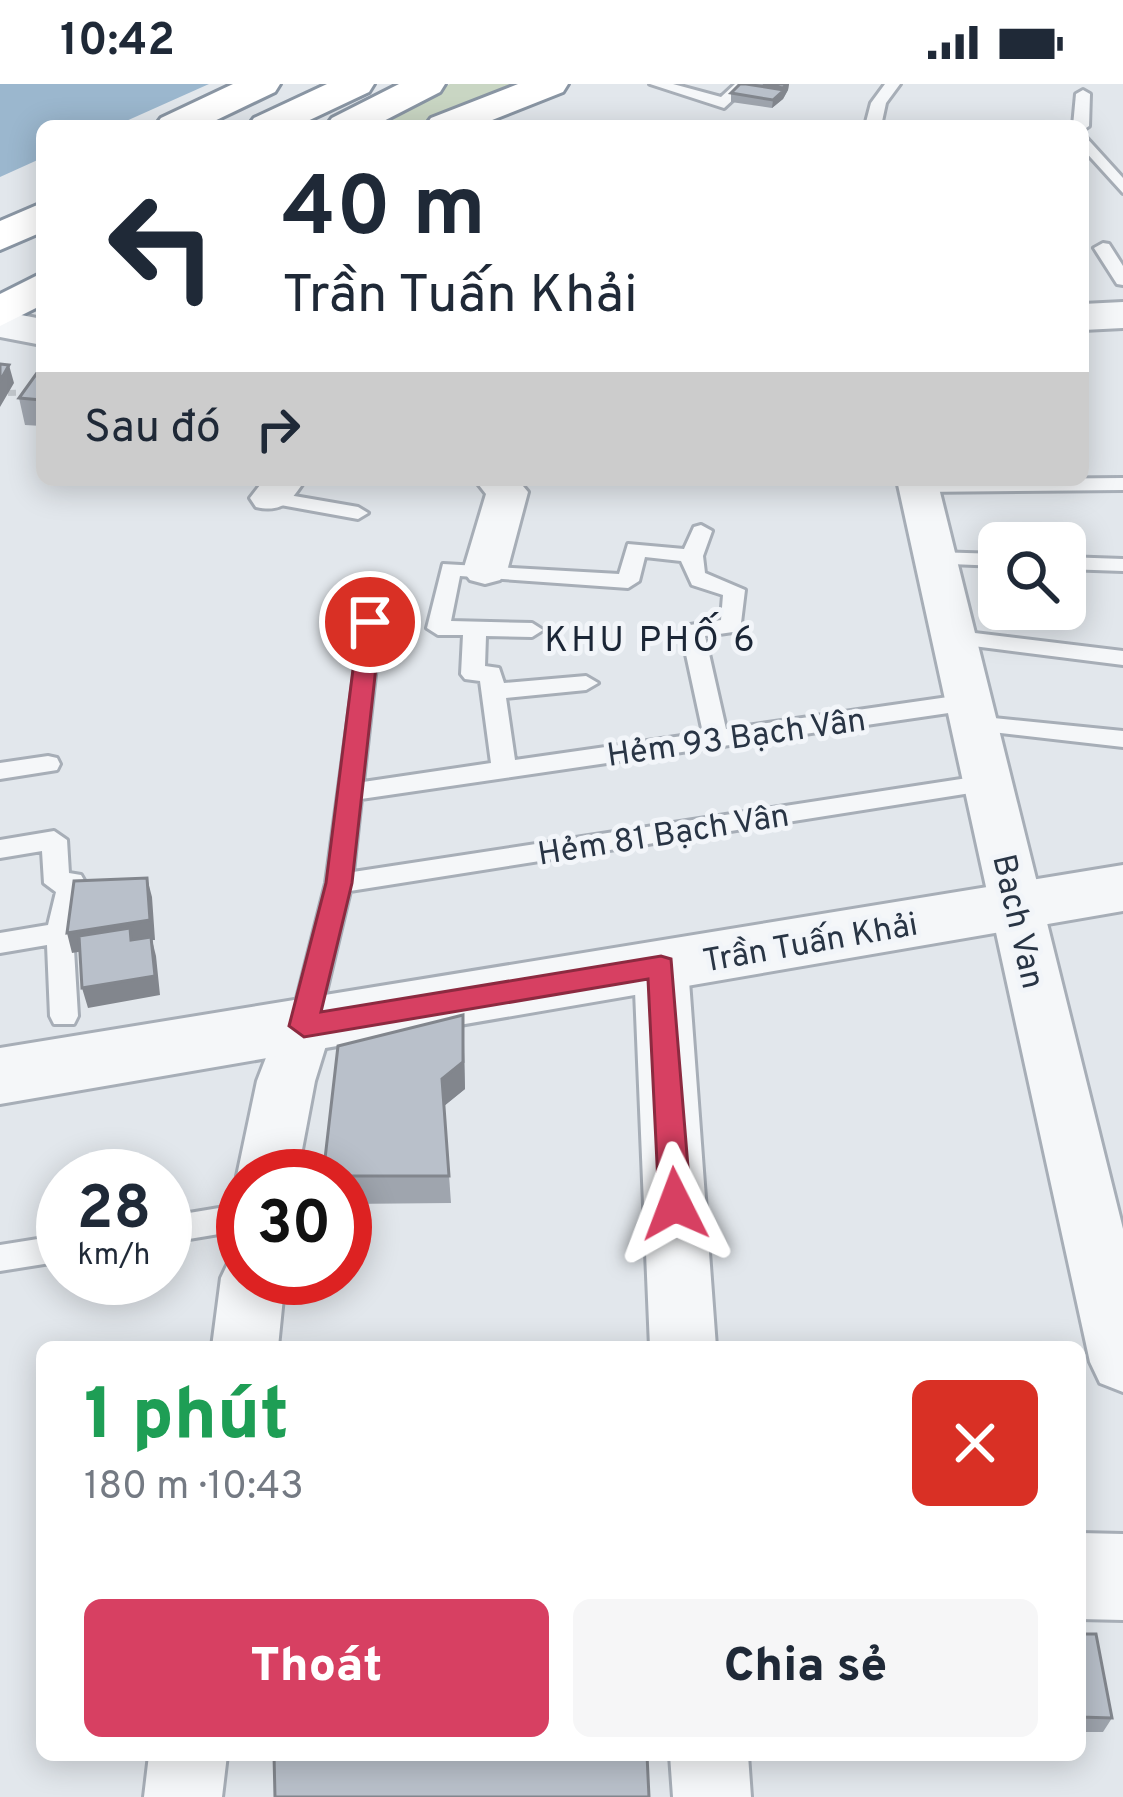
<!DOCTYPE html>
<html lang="vi">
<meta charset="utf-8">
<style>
:root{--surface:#fff;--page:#f6f6f7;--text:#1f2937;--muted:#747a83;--accent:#d74062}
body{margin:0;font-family:Overpass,sans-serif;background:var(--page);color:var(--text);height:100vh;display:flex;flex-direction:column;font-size:45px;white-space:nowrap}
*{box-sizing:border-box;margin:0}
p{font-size:39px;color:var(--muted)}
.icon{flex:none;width:66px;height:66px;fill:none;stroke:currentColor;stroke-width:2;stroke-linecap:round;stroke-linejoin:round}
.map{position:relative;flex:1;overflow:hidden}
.panel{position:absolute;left:36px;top:1257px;width:1050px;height:420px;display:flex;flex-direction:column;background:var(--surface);border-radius:18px;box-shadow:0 6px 30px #0003}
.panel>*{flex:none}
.hud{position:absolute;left:36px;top:36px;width:1053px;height:366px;border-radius:18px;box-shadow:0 6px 30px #0003;background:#fff;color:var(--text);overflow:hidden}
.tools{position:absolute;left:978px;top:438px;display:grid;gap:24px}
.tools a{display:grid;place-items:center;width:108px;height:108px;border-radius:18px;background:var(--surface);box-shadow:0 6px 30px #0003;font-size:60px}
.speed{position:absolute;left:36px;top:1065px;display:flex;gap:24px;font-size:60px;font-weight:700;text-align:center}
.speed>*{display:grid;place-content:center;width:156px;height:156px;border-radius:50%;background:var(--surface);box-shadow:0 6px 30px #0003;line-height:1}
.speed small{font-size:30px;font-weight:400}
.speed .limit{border:18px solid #d22;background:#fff;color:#111}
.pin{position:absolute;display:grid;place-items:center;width:102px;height:102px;color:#fff;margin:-51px;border:6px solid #fff;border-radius:50%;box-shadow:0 3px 12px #0007}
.me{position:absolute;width:132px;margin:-66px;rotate:357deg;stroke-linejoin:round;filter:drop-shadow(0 0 9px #0008)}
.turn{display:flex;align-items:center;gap:42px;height:252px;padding:0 48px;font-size:54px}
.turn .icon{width:156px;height:156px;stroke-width:2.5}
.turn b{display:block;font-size:84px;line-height:102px}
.then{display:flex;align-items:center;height:114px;padding:0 48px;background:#0003;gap:24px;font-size:45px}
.round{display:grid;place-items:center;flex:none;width:126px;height:126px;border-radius:18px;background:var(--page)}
.headline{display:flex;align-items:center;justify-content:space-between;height:204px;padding:0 48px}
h1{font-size:72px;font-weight:800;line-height:90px;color:#1e9e55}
.action{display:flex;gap:24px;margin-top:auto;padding:24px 48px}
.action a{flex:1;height:138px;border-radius:18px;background:var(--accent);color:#fff;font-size:48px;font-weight:800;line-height:138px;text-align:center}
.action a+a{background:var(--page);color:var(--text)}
.status{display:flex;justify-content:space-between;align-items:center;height:84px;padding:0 60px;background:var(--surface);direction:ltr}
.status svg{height:33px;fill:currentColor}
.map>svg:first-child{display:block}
.green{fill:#c9d6c3}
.water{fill:#9bb7ce}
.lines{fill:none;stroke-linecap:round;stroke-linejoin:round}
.service-casing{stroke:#a7aeb7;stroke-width:6}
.minor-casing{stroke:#a7aeb7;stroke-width:6}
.tertiary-casing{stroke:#a7aeb7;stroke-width:6}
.trunk-casing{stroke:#8995a3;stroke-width:6}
.path{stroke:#c0c5ca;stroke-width:6;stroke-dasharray:8 8;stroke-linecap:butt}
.service{fill:#f5f7f9;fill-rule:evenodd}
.minor{fill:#f5f7f9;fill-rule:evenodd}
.tertiary{fill:#f5f7f9;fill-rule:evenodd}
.trunk{fill:#fff;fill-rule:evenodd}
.wall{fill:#9fa5ae}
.shaded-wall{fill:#82868d}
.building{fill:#b9c0ca;stroke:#82868d;stroke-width:3}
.route{fill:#d74062;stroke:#8c2a40;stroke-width:3}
.labels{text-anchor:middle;stroke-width:10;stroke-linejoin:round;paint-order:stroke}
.street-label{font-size:33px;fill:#293545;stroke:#f2f5f9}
.neighbourhood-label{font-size:36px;letter-spacing:3px;fill:#1b2636;stroke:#f2f5f9}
</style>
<div class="status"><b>10:42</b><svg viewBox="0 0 49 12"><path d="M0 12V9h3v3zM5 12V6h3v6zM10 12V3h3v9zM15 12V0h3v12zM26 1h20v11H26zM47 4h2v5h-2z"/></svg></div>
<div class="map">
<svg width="1123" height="1713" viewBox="0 0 1123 1713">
<rect width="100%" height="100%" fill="#e2e7ec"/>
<path class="green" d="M450,0H523L416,42H367Z"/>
<path class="water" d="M0,0H209L115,42H42V74L0,93Z"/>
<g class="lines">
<defs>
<path id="service" d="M650,0H673L721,13L735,0H750L724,24Z
M885,0H900L886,19L881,42H865L871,19Z
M1083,6L1090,10L1089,42L1083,46V42H1073L1076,10Z
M1083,50L1123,94V109L1083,65Z
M1103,159L1109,160L1123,182V201L1117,200L1094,164Z
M1123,394V406L918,408L908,402L917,396Z
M271,408L358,423L368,429L358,435L264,418V410Z
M701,441L712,447L703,472L705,489L745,506L740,547L705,552L726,645L969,610L981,618L969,626L361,715L353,788L987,691L999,699L996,705L350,807L318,942L314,950H294L290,942L326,799L362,533L370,531L381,538L363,698L491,679L480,597L465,595L461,590L463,551H438L427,544L443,480L619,490L628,460L684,465L694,443ZM645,473L681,477L692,501L723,511L721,536L684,542L681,547L703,649L515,676L506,614L586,606L598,599L586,592L504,599L499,584L485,582L486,552L532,553L543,546L532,539L451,537L460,492L628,504L639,497Z
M934,468L999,470V482L926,479V469Z
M1065,473L1123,475V487L1065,485Z
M950,546L1123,567V581L942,558L939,553Z
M974,632L1123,647V663L966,645L962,640Z
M48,672L57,674L60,680L57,686L0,695V679Z
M54,747L67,756L69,789L81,791L85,798L73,849L78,932L74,940H54L50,932L47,861L0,869V849L48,841L56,808L44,799L42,767L0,774V756Z
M243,1120V1146L165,1159V1133Z
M63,1151V1177L0,1187V1161Z"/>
<path id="minor" d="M264,396H305C291,417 283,429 256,423L250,414Z
M475,396H518L528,408L507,487L500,496L485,500L470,496L463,487L486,410Z
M897,396H937L1123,1145V1308L1100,1299L1090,1278Z
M661,863L680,869L688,883L716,1263H650L634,883L642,869Z
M304,920L324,927L332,942L315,997L297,1092H243V1105L237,1092L257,997L284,927Z
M243,1170V1194H285L278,1263H212L221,1194L230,1175Z
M149,1671H227L222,1713H144Z
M670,1671H748L751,1713H673Z"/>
<path id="tertiary" d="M1123,218V244L1083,246V220Z
M0,227L42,235V261L0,253Z
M1123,781V827L0,1020V964Z
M1080,1449L1123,1450V1536L1080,1535Z"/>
<path id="trunk" d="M233,0H280L275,8L204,42H155L161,34Z
M327,0H374L369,8L297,42H248L254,34Z
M399,0H445L440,8L374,42H326L332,34Z
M518,0H568L563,8L477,42H425L431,34Z
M42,119V148L0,166V137Z
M42,189V221L0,242V210Z"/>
</defs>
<use href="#service" class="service-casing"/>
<use href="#minor" class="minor-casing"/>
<use href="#tertiary" class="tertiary-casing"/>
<use href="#trunk" class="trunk-casing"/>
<path class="path" d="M8,309L42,308"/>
<use href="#service" class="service"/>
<use href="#minor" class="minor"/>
<use href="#tertiary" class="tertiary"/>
<use href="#trunk" class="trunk"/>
</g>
<path class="wall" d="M740,0H789L788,6L783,15L772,24L731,18V9Z
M42,282V342L25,341L19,314Z
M464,959L465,1005L444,1022L451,1119L345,1120V1092Z
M1080,1550L1112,1634L1103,1648H1080Z"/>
<path class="shaded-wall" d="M787,0H789L788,6L783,15L772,24L773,16L783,7Z
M9,281L14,299L0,323V297Z
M147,794L152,813L155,856H152L156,872L160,911L88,924L82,904L132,859L72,869L67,849Z
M463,931L465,1005L444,1022L451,1119L442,995Z"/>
<path class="building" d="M740,0H746L784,6L773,16L731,9Z
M763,0H787L783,4Z
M0,280L9,281L0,297Z
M42,282V316L19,314Z
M147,794L150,836L67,849L74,797Z
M130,844L131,856L151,853L155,892L82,904L79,852Z
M463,931V978L442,995L449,1092H323L338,962Z
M1080,1550H1096L1112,1634L1080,1633Z
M274,1671H647L649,1713H275Z"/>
<path class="route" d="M370,531L381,538L352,799L321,928L661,872L671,875L691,1120L686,1129L675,1133L664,1129L659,1120L648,895L304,953L289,942L326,799L359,538Z"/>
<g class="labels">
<g class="street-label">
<text transform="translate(736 652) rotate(-8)" y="12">Hẻm 93 Bạch Vân</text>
<text transform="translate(663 749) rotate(-9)" y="12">Hẻm 81 Bạch Vân</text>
<text transform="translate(1020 837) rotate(77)" y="12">Bach Van</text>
<text transform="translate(810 857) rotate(-10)" y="12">Trần Tuấn Khải</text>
</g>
<g class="neighbourhood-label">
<text x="651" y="567">KHU PHỐ 6</text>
</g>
</g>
</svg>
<div class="tools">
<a><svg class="icon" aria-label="search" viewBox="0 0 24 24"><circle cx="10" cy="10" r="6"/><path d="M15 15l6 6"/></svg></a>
</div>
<div class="speed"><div>28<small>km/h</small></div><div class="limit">30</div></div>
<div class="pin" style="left:370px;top:538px;background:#d93025"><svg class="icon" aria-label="arrive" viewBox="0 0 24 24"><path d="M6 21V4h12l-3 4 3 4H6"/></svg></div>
<svg class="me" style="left:675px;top:1120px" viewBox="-20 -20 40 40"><path d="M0-17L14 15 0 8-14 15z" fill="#d74062" stroke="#fff" stroke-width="4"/></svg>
<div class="hud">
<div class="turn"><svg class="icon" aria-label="left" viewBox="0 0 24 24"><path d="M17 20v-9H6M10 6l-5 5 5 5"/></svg><div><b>40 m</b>Trần Tuấn Khải</div></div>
<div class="then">Sau đó<svg class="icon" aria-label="right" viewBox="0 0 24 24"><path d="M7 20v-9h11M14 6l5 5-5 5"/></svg></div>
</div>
<section class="panel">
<div class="headline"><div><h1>1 phút</h1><p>180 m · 10:43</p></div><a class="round" style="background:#d93025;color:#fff"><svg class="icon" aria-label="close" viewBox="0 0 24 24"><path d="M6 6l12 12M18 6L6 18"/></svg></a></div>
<div class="action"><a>Thoát</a><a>Chia sẻ</a></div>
</section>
</div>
